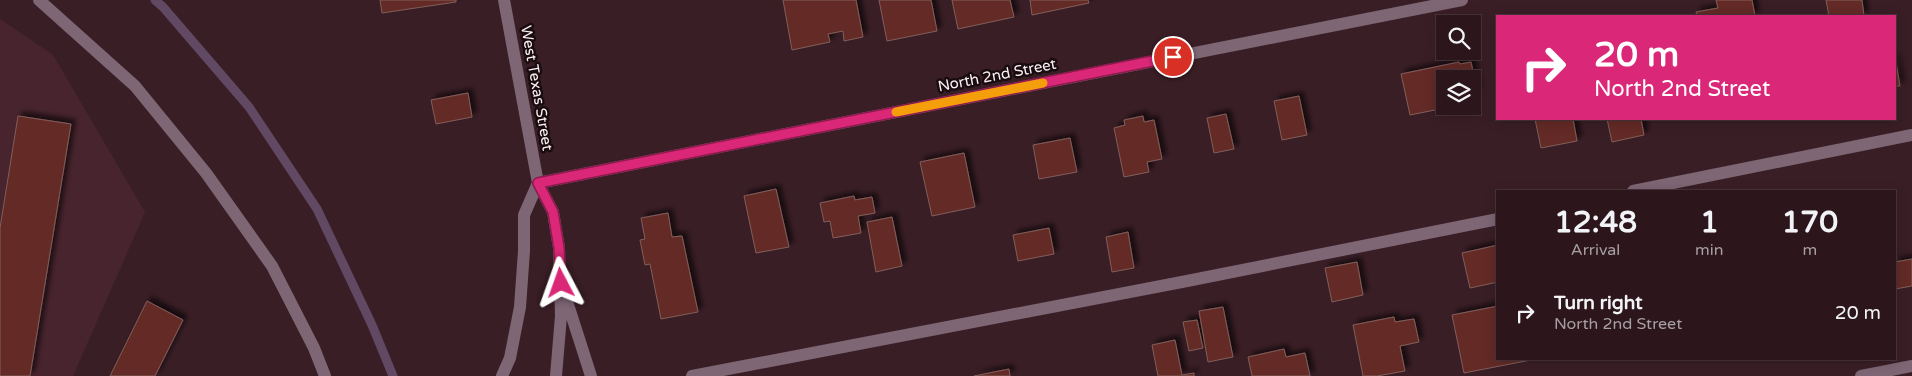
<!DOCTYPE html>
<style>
:root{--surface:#2c161c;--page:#382329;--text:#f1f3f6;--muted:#a69fa3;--line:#48353b}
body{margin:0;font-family:"Varela Round",sans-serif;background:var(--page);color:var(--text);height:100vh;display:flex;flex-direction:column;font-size:19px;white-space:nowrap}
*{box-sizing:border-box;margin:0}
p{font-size:16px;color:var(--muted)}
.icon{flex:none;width:28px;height:28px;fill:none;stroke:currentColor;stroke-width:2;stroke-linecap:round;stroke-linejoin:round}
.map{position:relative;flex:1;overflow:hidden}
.side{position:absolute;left:1496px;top:190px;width:400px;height:170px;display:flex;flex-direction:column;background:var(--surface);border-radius:0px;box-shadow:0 2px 12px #0003,0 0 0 1px var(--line)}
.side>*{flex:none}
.guide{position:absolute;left:1496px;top:15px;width:400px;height:105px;border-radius:0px;box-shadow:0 2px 12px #0003,0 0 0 1px var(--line);background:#db2777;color:#fff;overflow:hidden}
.fabs{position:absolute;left:1436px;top:15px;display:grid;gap:10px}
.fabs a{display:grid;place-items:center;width:45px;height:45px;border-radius:0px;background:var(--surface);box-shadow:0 2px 12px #0003,0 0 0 1px var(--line);font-size:25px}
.pin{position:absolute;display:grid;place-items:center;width:42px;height:42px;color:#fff;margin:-21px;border:2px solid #fff;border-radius:50%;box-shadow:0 1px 5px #0007}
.me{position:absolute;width:55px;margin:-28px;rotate:356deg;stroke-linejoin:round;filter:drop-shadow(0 0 4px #0008)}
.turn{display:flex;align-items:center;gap:18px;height:105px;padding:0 15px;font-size:22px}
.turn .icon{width:65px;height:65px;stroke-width:2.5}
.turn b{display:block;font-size:35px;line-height:42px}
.eta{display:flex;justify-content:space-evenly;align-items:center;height:85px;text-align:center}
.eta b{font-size:30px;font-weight:700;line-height:35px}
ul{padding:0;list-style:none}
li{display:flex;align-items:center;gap:15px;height:75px;padding:0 15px}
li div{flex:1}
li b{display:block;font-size:19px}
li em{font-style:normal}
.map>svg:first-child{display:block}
.built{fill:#48242e}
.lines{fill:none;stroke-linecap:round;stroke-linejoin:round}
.stream{stroke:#614964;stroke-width:9}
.building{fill:#632b27;stroke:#815e5a;filter:url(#shadow)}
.minor{stroke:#7e6675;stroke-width:12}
.route-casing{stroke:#8e194d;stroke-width:12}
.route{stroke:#db2777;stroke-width:9}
.slow{stroke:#f59e0b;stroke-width:9}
.labels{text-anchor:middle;stroke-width:5;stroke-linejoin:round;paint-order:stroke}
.street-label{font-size:15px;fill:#fdf0f3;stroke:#190c10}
</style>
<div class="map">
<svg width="1912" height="376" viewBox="0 0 1912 376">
<defs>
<filter id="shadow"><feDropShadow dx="4.5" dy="-4.5" stdDeviation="2.5" flood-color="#0009"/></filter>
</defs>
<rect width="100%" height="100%" fill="#3a1e26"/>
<path class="built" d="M0,19L53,55L145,212L73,376H0Z"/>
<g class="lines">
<path class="stream" d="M155,0L163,7L249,107L317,209L372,325L393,376"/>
</g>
<path class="building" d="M380,0H456V2L382,13Z
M783,0H856L863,37L844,41L843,31L828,34L830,42L792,50Z
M879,0H931L937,31L887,41Z
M952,0H1010L1014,17L958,29Z
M1030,0H1088L1089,3L1032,15Z
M1716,0H1752L1755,16H1697L1696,12L1718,8Z
M1826,0H1862L1864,16H1829Z
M1895,57L1900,86H1895Z
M1459,62L1460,64L1471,62L1477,90L1472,91V79H1445V106H1455L1410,115L1401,74Z
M468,93L472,117L436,124L431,100Z
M1299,96L1307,135L1282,140L1274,101Z
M1226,114L1234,149L1214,153L1207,118Z
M18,116L71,124L30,376H0V228Z
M1143,116L1144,122L1154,120L1162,159L1147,162L1149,172L1124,177L1114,128L1125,125L1124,120Z
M1535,119H1573L1577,141L1541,148Z
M1607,119H1641L1644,135L1612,142Z
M1070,138L1077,172L1039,179L1033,145Z
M964,153L975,207L932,216L920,162Z
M776,189L789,247L756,253L744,196Z
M854,196L855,200L872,197L875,213L858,216L861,233L833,238L830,221L824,222L820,203Z
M668,213L672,237L682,236L698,312L661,319L650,264L645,265L640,240L645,239L641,218Z
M892,217L902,266L876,272L867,222Z
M1049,228L1054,254L1018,261L1013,235Z
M1128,232L1134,268L1112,272L1106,237Z
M1498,245V282L1470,288L1462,253Z
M1912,259V286L1895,289V262Z
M1357,262L1363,295L1332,302L1325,268Z
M147,301L183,320L155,376H110Z
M1498,306V359L1531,360L1464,373L1452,315Z
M1223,307L1233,357L1208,362L1199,311Z
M1394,317L1395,322L1414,319L1419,342L1400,346L1405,371L1377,376H1363L1353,325Z
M1197,320L1203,348L1189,351L1183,322Z
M1175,340L1182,375L1194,373V376H1158L1152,345Z
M1284,349L1286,357L1305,353L1310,376H1252L1248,357Z
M1009,369L1010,376H974Z"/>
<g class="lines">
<path class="minor" d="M39,0L135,86L206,173L272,266L314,348L325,376
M504,0L538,183L553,212L559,248L561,316L556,376
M538,183L1462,0
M1633,191L1912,135
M565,295L591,376
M502,376L510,358L520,307L524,251V215L538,183
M692,376L1187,281L1498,219
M1861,376L1912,366"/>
</g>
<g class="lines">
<defs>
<path id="route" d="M561,283L559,248L553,212L538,183L1173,57"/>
</defs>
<use href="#route" class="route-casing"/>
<use href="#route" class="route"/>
<path class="slow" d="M896,112L1043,83"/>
</g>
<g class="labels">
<g class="street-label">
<text transform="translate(997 75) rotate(-11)" y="5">North 2nd Street</text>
<text transform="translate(537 88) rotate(80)" y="5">West Texas Street</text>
</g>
</g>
</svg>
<div class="fabs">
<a><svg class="icon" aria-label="search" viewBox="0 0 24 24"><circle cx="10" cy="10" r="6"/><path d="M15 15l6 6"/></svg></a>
<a><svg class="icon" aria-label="layers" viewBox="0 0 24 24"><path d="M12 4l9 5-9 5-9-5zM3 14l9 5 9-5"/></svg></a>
</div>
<div class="pin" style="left:1173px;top:57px;background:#d93025"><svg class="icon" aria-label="arrive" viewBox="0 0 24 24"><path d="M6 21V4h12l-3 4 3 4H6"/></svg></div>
<svg class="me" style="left:561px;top:283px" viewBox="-20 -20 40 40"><path d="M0-17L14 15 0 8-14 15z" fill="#db2777" stroke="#fff" stroke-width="4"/></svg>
<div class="guide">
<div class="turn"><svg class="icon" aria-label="right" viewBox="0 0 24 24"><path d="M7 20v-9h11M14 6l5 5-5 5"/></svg><div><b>20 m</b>North 2nd Street</div></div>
</div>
<section class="side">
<div class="eta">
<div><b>12:48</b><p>Arrival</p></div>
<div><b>1</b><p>min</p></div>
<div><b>170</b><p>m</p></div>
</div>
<ul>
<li><svg class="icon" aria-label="right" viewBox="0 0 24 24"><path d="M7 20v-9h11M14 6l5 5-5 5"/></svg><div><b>Turn right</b><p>North 2nd Street</p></div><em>20 m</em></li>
</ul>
</section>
</div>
